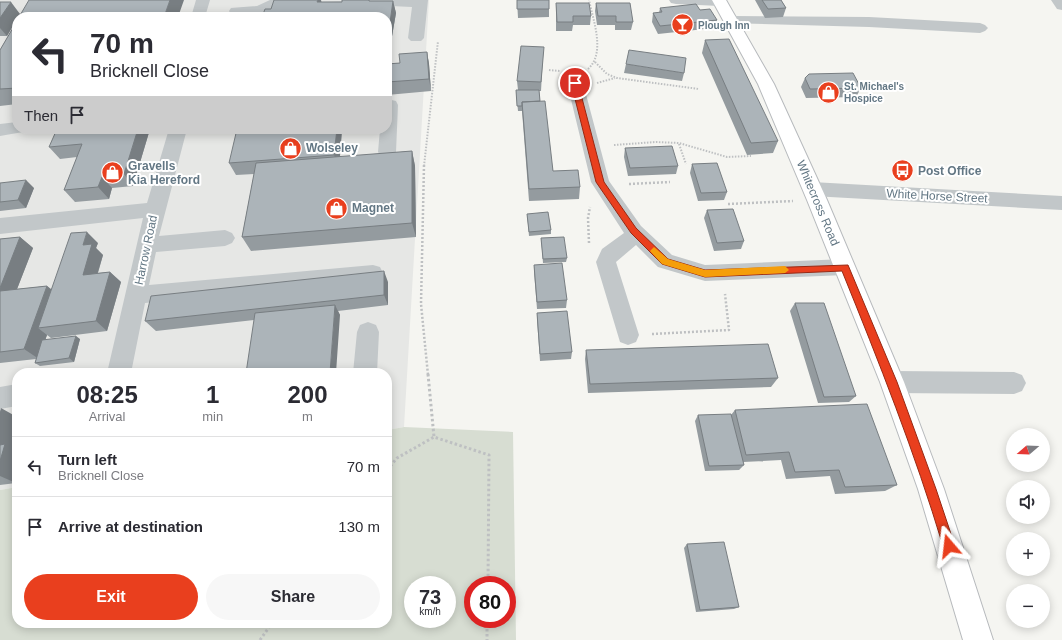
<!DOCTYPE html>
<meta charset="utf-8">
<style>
:root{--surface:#fff;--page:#f7f7f7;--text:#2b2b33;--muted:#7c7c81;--line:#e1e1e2;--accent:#e93f1e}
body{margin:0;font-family:Helvetica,sans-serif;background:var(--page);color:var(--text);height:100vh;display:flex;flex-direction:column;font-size:15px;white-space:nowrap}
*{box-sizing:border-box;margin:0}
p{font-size:13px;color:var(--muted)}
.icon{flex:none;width:22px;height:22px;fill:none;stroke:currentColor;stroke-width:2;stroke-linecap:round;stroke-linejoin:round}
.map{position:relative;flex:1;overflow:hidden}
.side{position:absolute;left:12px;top:368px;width:380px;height:260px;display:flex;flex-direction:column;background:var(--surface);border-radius:16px;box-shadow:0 2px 10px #0003}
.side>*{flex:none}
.hud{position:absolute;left:12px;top:12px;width:380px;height:122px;border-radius:16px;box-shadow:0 2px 10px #0003;background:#fff;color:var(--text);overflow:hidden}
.needle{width:26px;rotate:251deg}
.tools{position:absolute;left:1006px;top:428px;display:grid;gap:8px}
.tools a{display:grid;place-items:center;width:44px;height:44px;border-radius:50%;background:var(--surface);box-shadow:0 2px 10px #0003;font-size:20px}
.speed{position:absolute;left:404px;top:576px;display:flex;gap:8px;font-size:20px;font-weight:700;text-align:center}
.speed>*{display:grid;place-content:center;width:52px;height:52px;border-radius:50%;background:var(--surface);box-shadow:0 2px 10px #0003;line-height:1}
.speed small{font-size:10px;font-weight:400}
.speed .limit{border:6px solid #d22;background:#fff;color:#111}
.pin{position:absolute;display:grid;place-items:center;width:34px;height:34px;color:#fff;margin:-17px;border:2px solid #fff;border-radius:50%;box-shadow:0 1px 4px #0007}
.me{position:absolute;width:44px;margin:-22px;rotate:343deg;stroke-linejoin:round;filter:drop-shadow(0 0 3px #0008)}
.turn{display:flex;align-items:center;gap:14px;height:84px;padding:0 12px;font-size:18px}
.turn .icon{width:52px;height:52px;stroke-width:2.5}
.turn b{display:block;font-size:28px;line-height:34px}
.then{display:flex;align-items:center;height:38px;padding:0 12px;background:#0003;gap:8px;font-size:15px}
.eta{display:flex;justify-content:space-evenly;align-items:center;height:68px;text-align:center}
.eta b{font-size:24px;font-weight:600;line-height:28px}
.cta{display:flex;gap:8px;margin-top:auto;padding:8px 12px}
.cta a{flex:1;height:46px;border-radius:24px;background:var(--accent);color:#fff;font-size:16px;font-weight:600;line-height:46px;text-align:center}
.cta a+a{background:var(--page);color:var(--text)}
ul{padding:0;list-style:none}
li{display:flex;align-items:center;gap:12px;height:60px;padding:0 12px;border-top:1px solid var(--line)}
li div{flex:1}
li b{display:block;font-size:15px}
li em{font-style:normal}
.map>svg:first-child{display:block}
.built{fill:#e6e7e5;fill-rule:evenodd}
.green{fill:#d7ddd2;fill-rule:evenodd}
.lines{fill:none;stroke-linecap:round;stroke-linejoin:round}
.highway-casing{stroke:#b7babd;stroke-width:2}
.path-far2{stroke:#bec0c2;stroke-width:2;stroke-dasharray:1.5 1.5;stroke-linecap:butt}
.path-far1{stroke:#bec0c2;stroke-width:2.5;stroke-dasharray:2 2;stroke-linecap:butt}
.path{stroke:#bec0c2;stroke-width:3;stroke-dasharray:2.5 2.5;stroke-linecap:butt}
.minor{fill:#c2c7c9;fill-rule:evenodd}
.highway{fill:#fff;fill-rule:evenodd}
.wall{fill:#949b9f}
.shaded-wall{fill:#787e82}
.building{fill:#acb4b9;stroke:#787e82}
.route{fill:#e93f1e;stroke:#972914}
.slow{fill:#f59e0b}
.labels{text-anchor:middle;stroke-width:4;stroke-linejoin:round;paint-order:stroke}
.far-poi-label{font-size:10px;font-weight:bold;fill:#637784;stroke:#fff;text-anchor:start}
.poi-label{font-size:12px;font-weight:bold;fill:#637784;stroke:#fff;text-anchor:start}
.street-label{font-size:12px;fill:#637784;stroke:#fff}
</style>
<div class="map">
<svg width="1062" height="640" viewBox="0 0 1062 640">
<rect width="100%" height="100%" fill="#f5f5f1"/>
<path class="built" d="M0,0H429L404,427L387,430V373H17V487L0,490ZM17,17H387V129H17Z"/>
<path class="green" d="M404,427L513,432L516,640H0V490L17,487V623H387V430ZM413,585H447V619H413ZM473,585H507V619H473Z"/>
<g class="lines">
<defs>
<path id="highway" d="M712,0H726L774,84L827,200L904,382L944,489L993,640H963L918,489L880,382L807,200L758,84Z"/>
</defs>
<use href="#highway" class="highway-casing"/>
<path class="path-far2" d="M595,62L607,74L617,78L699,89
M588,69C606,53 593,20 589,0
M549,70L560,71
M597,83L615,78
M679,144L686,164
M614,145L656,142L679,143L727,157L751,156
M424,166L438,41"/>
<path class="path-far1" d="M424,165L421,304L428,375
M629,184L670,182
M728,204L793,201
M589,243L588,218L590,207
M652,334L729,330L725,294"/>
<path class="path" d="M428,374L434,437L489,455L488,585
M387,470L397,458L434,437
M487,619V640
M260,640L272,623"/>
<path class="minor" d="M196,0H210L205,17H191Z
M270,0H290L288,3C270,11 251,19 231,14L229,11L231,8L257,6Z
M342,0H428L424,38L421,41H411L408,38L412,7L349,4L344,3Z
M669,0H726L727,2L725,5L720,6L676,4L671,3Z
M1051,0H1062V10L1057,9Z
M732,16L869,17L980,23L985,25L988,28L985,31L980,33L869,27L727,23L725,20L727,17Z
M575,78L581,79L583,83L609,181L641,226L672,255L705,265L845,259L852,261L855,267L852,273L845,275L705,281L658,267L636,245L616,262L639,335L636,342L628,345L620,342L596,262L602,249L624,233L591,182L567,83L569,79Z
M387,99L396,101L398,105L396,152L393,156L387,158L381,156L378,152L380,129H387Z
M17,122V129H25L23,132L0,136V124Z
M169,129H187L159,236L225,230L232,233L235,238L232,243L225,246L156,252L149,285L373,265L380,267L383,273L380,279L373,281L145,303L131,373H107L143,218L0,234V218L147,203Z
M812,182L1062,196V210L812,196L805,194L803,189L805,184Z
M368,322L376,325L379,332L377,373H353L357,332L360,325Z
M892,371L1014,372L1022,375L1026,383L1022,391L1014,394L892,393L884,389L880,382L884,375Z
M17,384V406L0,409V387Z"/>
<use href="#highway" class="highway"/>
</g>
<path class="wall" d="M517,0L549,9V17L518,18Z
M755,0H781L786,8L783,17L765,18Z
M393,1L396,13L391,42H387V17L271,9L322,2Z
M0,2L20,14L17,17V19L7,36H0Z
M556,3L591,16L590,25H573L572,31H556Z
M596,3L633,22L631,30H615V25H597L595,11Z
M660,8L700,10L717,20L714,28L658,34L652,22L653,13H659Z
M17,21V104L0,106V50Z
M705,40L778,141L773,153L747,155L702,53Z
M427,52L429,64L431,91L387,95V64L400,63Z
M543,56L541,91H539L540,101L553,171L580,187L579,199L529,201L522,111H518L516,90H518L517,81Z
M626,64L684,73L682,81L624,73Z
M805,78L861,88L856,97L806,98L801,87Z
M150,129L133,186L112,188L109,199L75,202L64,190L77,157L60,159L49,147Z
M342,129L340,157L412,151L415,166L416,237L251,251L242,237L254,174L236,175L229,163Z
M625,148L678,166L676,174L628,176L624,157Z
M692,164L727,192L724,200L698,201L690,173Z
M0,183L34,188L26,208L0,211Z
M707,210L744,241L741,249L714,251L704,218Z
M527,214L551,230V234L529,236Z
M20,237L33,248L17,289L47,286L51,289L98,243L96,248L103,255L98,273L110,272L121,282L107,331L51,338L47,335L45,340L80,339L74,362L40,366L35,363L36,359L0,363V239Z
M541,238L567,258L566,262L543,263Z
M534,265L567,300L566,308L537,309L534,272Z
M388,282V305L338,311L340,315L254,320L156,331L145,321Z
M795,303L856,396L849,402L818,403L790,311Z
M537,313L572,352L571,359L540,361L537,320Z
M586,350L778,378L771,387L588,393L585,359Z
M0,409L12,447L16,483L0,485Z
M735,410L897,485L885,491L835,494L830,476L786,479L781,460L743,462L744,465L739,470L705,471L695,421L698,415H731Z
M687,544L739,607L734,609L696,612L684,548Z"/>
<path class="shaded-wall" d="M170,0H184L178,17H164Z
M318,0H321L323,8L317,2Z
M393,1L396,13L391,42L389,30Z
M11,2L20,14L18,17H17V19L7,36L0,28V18Z
M427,52L429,64L431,91L429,79Z
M138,129H150L133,186L124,174Z
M337,129H342L339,167L334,155Z
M412,151L415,166L416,237L412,223Z
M102,177L112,188L109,199L98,187Z
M26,180L34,188L26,208L18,200Z
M87,232L98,243L96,248L103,255L94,285L83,275V245Z
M20,237L33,248L12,302L0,292V288Z
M384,271L388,282V305L384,295Z
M110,272L121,282L107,331L96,321Z
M47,286L59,296L38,328L47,335L39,359L24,349Z
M335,305L340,315L336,373H330Z
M76,336L80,339L74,362L69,358Z
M1,408L17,417V430L12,447L17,449V481L16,483L0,476V412Z"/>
<path class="building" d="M29,0H170L164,17H19Z
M274,0H318L317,2H342V0H369V1H393L389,30H387V17H262L265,9H271Z
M517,0H549V9H517Z
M762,0H781L786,8L768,9Z
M0,2H11L0,18Z
M556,3H589L591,16H573V22H557Z
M596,3H630L633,22H616V16H598Z
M696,4L700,10L710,9L717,20L660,26L653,13L662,12L660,8Z
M17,21V88L0,89V50Z
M729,39L778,141L751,143L705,40Z
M521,46L544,47L541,82L517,81Z
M629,50L686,58L684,73L626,64Z
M427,52L429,79L387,82V64L400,63L399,54Z
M853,73L861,88L810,89L805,78L809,74Z
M516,90H539L540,101L522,102V106H517Z
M545,101L553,171L578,170L580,187L529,189L522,102Z
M57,129H138L124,174L102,177L98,187L64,190L82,144L49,147Z
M237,129H337L334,155L229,163Z
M672,146L678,166L630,168L625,148Z
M412,151V223L242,237L256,163Z
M717,163L727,192L701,193L692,164Z
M26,180L18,200L0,202V183Z
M733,209L744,241L717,243L707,210Z
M548,212L551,230L529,232L527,214Z
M87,232L83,245L92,244L83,275L110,272L96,321L38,328L71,233Z
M20,237L0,288V239Z
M564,237L567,258L543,259L541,238Z
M562,263L567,300L537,302L534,265Z
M384,271V295L145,321L151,296Z
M47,286L24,349L0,352V291Z
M795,303H824L856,396L824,397Z
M335,305L330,373H246L255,313Z
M567,311L572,352L540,354L537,313Z
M76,336L69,358L35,363L42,340Z
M768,344L778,378L590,384L586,350Z
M867,404L897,485L845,487L839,470L795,472L789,452L746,455L735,410Z
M731,414L744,465L709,466L698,415Z
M5,444L0,461V445Z
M724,542L739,607L700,610L687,544Z"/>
<path class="route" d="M575,81L578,83L604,182L636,228L668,259L705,270L848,265L897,382L936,489L955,546L953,550L949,552L945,550L943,546C915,453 879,362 842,271L705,277L662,264L631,233L596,182L571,83Z"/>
<path class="slow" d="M654,247L668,259L705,270L785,266L789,270L785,273L705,277L662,264L650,251Z"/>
<defs>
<symbol id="bar-disc" viewBox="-11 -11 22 22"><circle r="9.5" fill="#e93f1e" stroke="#fff"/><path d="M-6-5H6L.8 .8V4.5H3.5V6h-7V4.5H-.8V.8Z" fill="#fff"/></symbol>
<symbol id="shop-disc" viewBox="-11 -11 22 22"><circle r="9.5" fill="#e93f1e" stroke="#fff"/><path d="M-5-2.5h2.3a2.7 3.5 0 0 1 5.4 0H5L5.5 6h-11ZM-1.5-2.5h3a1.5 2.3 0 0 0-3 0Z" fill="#fff"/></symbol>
<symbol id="bus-disc" viewBox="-11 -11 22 22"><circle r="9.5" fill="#e93f1e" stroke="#fff"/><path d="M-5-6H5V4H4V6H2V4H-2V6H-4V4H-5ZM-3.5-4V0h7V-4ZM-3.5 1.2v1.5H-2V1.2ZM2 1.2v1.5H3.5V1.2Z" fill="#fff"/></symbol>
</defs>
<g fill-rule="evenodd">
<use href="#bar-disc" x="670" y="12" width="25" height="25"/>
<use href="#shop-disc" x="816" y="80" width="25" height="25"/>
<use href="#shop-disc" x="278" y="136" width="25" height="25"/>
<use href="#bus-disc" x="890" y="158" width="25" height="25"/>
<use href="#shop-disc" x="100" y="160" width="25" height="25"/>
<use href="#shop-disc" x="324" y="196" width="25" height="25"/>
</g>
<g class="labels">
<g class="far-poi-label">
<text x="698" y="29">Plough Inn</text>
<text x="844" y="90">St. Michael's<tspan x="844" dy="12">Hospice</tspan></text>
</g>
<g class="poi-label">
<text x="306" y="152">Wolseley</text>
<text x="128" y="170">Gravells<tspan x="128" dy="14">Kia Hereford</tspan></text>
<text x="918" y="175">Post Office</text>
<text x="352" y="212">Magnet</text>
</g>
<g class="street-label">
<text transform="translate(937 196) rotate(3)" y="4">White Horse Street</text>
<text transform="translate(818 203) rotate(67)" y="4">Whitecross Road</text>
<text transform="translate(146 250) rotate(-78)" y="4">Harrow Road</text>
</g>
</g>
</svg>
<div class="tools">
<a><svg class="needle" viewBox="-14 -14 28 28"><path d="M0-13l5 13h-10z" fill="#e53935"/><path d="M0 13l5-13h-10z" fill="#7c7c81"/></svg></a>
<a><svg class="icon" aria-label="sound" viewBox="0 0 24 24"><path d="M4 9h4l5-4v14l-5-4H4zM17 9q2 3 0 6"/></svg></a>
<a>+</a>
<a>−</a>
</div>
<div class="speed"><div>73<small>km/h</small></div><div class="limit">80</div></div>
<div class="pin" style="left:575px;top:83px;background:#d93025"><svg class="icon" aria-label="arrive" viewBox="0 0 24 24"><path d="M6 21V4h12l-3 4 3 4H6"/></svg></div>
<svg class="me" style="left:949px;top:546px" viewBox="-20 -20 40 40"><path d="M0-17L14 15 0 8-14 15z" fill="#e93f1e" stroke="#fff" stroke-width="4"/></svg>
<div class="hud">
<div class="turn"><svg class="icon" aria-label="left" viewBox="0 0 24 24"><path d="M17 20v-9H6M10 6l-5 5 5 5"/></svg><div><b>70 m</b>Bricknell Close</div></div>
<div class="then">Then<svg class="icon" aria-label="arrive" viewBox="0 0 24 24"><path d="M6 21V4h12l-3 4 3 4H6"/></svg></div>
</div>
<section class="side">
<div class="eta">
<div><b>08:25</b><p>Arrival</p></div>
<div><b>1</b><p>min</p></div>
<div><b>200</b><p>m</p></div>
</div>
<ul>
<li><svg class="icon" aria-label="left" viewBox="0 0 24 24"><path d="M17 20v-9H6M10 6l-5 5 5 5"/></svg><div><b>Turn left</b><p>Bricknell Close</p></div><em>70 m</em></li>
<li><svg class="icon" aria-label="arrive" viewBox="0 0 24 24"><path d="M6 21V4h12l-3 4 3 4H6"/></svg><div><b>Arrive at destination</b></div><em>130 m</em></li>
</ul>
<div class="cta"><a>Exit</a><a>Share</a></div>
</section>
</div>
